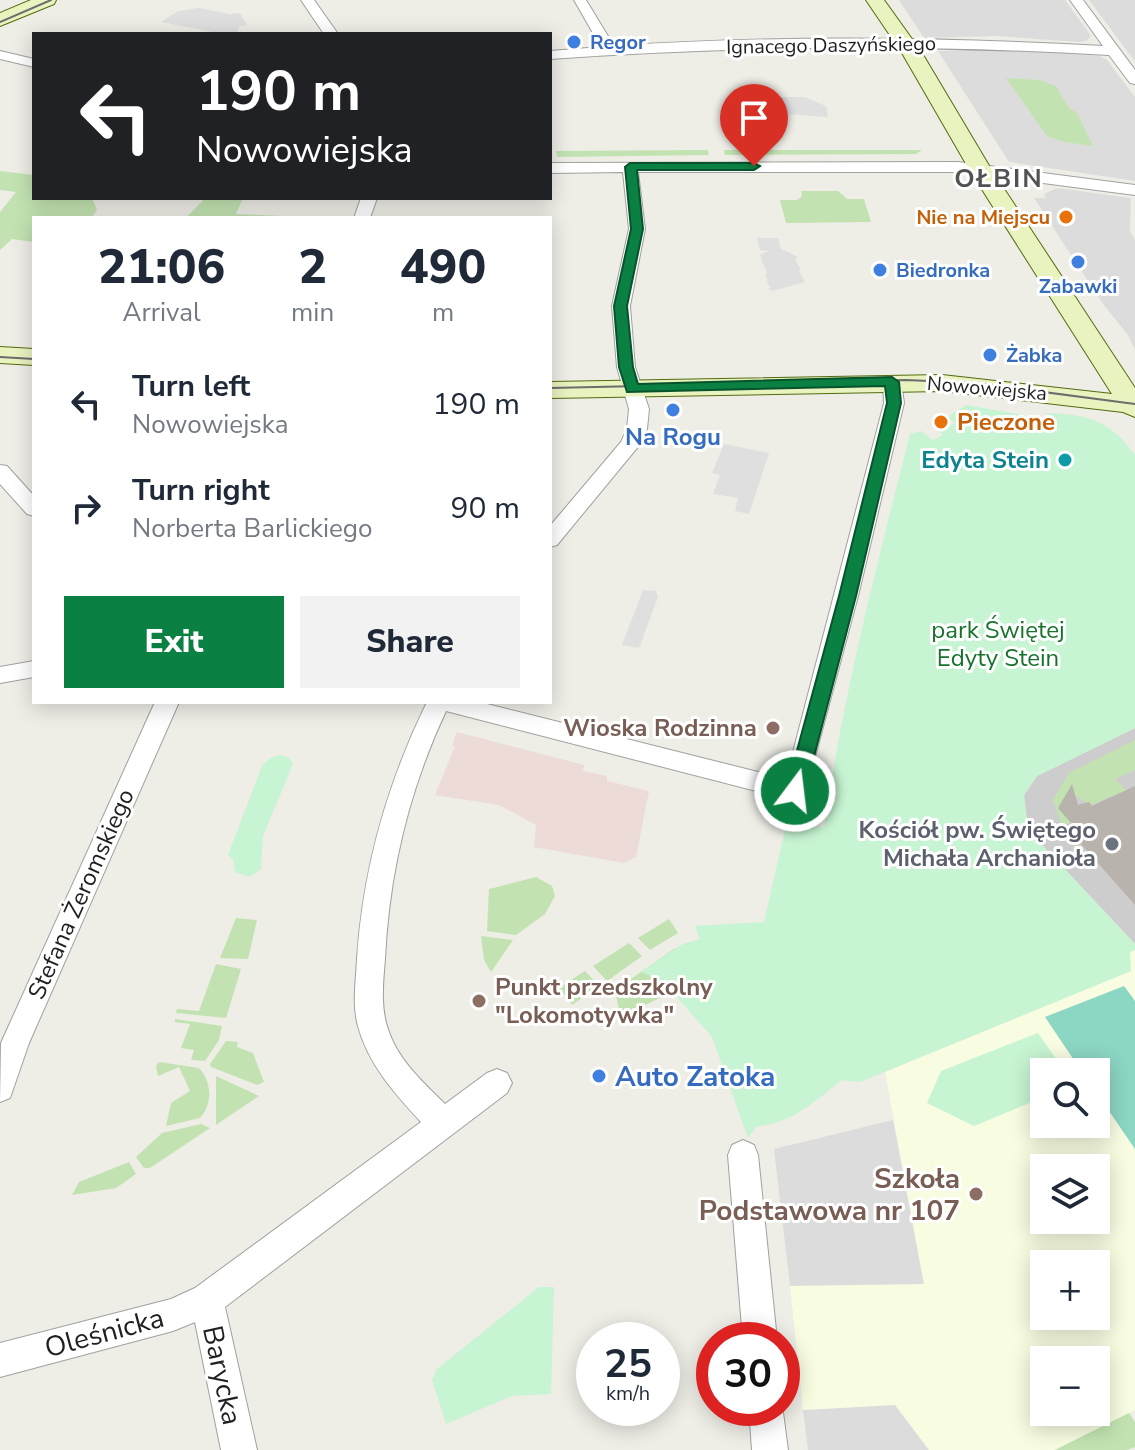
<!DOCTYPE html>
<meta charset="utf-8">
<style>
:root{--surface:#fff;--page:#f2f2f3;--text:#1f2937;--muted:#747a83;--accent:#0b8043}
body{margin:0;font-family:"Nunito Sans",sans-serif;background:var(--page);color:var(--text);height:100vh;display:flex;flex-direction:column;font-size:30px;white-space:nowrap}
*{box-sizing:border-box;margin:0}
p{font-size:26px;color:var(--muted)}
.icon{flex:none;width:44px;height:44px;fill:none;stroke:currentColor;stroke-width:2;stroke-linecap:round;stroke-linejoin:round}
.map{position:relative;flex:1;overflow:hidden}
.sheet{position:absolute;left:32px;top:216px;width:520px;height:488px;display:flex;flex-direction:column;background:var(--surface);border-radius:0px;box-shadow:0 4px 20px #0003}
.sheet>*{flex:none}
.guide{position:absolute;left:32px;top:32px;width:520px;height:168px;border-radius:0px;box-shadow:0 4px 20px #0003;background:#202124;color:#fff;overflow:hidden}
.tools{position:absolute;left:1030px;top:1058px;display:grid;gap:16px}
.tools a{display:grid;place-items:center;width:80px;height:80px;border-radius:0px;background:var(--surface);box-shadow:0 4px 20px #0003;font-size:40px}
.speed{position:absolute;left:576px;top:1322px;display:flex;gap:16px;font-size:40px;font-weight:700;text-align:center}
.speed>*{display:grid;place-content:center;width:104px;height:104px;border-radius:50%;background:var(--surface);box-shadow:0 4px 20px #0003;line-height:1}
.speed small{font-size:20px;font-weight:400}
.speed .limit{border:12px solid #d22;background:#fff;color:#111}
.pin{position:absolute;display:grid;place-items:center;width:68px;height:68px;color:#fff;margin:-82px -34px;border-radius:50% 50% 50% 0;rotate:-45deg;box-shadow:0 0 8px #0007}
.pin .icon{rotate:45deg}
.me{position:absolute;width:88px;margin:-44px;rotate:15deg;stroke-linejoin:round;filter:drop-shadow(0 0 6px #0008)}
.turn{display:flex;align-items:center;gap:28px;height:168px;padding:0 32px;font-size:36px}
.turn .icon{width:104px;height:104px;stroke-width:2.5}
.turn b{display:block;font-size:56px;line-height:68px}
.eta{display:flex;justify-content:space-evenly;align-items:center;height:136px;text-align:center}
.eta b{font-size:48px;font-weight:800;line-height:56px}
.primary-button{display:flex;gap:16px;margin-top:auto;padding:16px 32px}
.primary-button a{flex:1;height:92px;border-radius:0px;background:var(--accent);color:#fff;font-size:32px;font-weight:800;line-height:92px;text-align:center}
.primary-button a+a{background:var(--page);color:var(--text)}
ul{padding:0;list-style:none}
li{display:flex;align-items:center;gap:24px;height:104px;padding:0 32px}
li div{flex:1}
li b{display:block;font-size:30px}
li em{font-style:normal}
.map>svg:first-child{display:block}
.residential{fill:#dddcdc}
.commercial{fill:#eddbd7}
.education{fill:#f8fce1;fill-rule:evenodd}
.religious{fill:#cdcdcd}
.grass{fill:#c2e3b1}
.park{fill:#c7f4d2}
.pitch{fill:#8cd6c4}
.parking{fill:#dfdfdf}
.building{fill:#b8b3ac}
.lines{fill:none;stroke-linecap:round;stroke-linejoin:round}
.street-casing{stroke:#a0a0a0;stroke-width:2}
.secondary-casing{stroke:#536b10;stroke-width:2}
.street{fill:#fff;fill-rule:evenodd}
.secondary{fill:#e9f3bf;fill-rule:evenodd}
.tram{stroke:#6d6d6d;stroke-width:2}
.route{fill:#0b8043;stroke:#07532c;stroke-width:2}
.shop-dot{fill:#3f7fe0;stroke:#fff;stroke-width:3}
.food-dot{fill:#e8710a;stroke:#fff;stroke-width:3}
.culture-dot{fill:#0f9aa8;stroke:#fff;stroke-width:3}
.education-dot{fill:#8d6e63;stroke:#fff;stroke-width:3}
.worship-dot{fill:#6b7280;stroke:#fff;stroke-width:3}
.labels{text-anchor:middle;stroke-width:6;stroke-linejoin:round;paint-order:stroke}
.far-shop-label{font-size:20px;font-weight:bold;fill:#366cbe;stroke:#fff;text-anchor:start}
.far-street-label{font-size:20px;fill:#1f1f1f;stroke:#fff}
.far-food-label{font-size:20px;font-weight:bold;fill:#c56008;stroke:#fff;text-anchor:end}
.food-label{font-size:24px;font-weight:bold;fill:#c56008;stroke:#fff;text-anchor:start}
.shop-label{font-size:24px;font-weight:bold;fill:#366cbe;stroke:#fff}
.culture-label{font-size:24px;font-weight:bold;fill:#0d838f;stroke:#fff;text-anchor:end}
.park-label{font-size:24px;fill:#17732c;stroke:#fff}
.education-label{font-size:24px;font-weight:bold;fill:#785e54;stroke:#fff;text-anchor:end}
.worship-label{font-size:24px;font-weight:bold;fill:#5b616d;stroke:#fff;text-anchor:end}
.street-label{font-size:24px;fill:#1f1f1f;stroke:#fff}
.far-district-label{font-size:26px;font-weight:bold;letter-spacing:2px;fill:#525252;stroke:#fff}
.near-shop-label{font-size:28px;font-weight:bold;fill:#366cbe;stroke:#fff;text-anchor:start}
.near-education-label{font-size:28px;font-weight:bold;fill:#785e54;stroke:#fff;text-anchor:end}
.near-street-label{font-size:28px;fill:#1f1f1f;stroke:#fff}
</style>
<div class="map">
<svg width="1135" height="1450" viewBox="0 0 1135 1450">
<rect width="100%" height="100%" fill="#eeede6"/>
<path class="residential" d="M899,0H1065L1091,36L1086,41L1078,42L996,36L924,38Z
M1089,0H1135V61L1127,51Z
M1012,49L1100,56L1107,60L1135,97V181L1009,162L938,51Z
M1057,188L1131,198L1130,231L1135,240V350L1128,335L1103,304L1034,198H1046L1044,194Z
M893,1120L924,1285L790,1286L774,1149Z
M895,1404L929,1450H808L803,1410Z"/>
<path class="commercial" d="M457,732L584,765L583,771L607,776V781L649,791L636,857L624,863L534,847L536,825L499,805L435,795L455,746L452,745Z"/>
<path class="education" d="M1135,950V1410L1055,1450H929L895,1405L803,1410L790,1286L924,1284L885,1072L1130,971V952ZM1044,1072H1096V1124H1044ZM1044,1168H1096V1220H1044ZM1044,1264H1096V1316H1044ZM1044,1360H1096V1412H1044Z"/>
<path class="religious" d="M1135,728V944L1028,830L1024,795L1037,776Z"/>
<path class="grass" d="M1006,78L1039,80L1056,86L1069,108L1077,113L1093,146L1064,142L1047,136Z
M708,150L709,155L557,157L556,151Z
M724,150H922L916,154L725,155Z
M0,171L34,175V198H92L97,210L91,218H34V242L12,239L0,250V212L16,192L0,190Z
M801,191H838L847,199H864L871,222L786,223L780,200H797L802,196Z
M205,198H243L236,214L280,216L186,218Z
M1135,740V770L1115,779L1131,795L1117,802L1111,796L1091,805L1075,796L1062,801L1063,814L1071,822L1062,827L1053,800L1069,773Z
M536,877L552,886L555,896L545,914L516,935L487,931L489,889Z
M236,918L257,920L248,959L220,958Z
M669,919L678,933L650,950L638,938Z
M481,936L513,940L491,972L484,960Z
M689,942L700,979L626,1014L619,1010L615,990L674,949Z
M629,943L642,956L607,981L593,966Z
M216,964L241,969L226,1018L176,1013L177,1009L199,1011Z
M585,971L599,986L572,1005L559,988Z
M175,1019L222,1026L219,1040L205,1061L191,1060L194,1050L181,1048L190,1024L175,1022Z
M226,1041L238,1042L237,1047L253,1053L264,1082L257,1085L211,1067L210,1064Z
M159,1062L199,1068C212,1082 213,1104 200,1118L166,1126L171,1103L190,1091L179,1067L158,1076L156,1066Z
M216,1076L259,1096L216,1125Z
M201,1124L210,1128L150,1168H144L136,1157L162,1133Z
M129,1162L136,1174L116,1188L72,1195L79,1182Z
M1129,1413L1135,1422V1447L1127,1450H1055Z"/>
<path class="park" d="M966,405L1047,419V413C1088,414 1111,421 1135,455V728L1037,776L1024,795L1028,830L1135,944V950L1130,952L1131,971L860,1082L842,1080C816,1100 790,1125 757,1126L748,1138L712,1037L663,981L641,972L681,945L700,939L695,926L764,922L787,821L824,828C843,695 877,564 910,434L921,431L933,440L943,435L939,431L955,423L947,417Z
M281,755L289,758L293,764L263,836L261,869L249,877L235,872L233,859L228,855L262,766L270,758Z
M1038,1033L1065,1072H1044V1097L974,1126L927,1103L941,1071Z
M539,1287H554L551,1394L512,1396L446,1424L432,1380L437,1369Z"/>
<path class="pitch" d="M1124,986L1135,1001V1149L1096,1092V1072H1082L1045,1017Z"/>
<path class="parking" d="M199,8L230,14L240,13L247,25L239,27L237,34H223L161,22L178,11Z
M752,97H804L826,106L828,117L769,113L767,108H757Z
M757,238H778L781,249L798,257L795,259L801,270L799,271L805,282L772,291L768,289L771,287L767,284L769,283L766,280L768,279L765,276L767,274L760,255L769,251L760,250Z
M724,444L769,453L749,514L735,511L738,498L713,494L720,475L712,473Z
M643,590L656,591L658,597L639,648L622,645Z"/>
<path class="building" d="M1072,784L1078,805L1089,802L1092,806L1135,786V905L1065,826L1071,823L1058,808Z"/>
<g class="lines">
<defs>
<path id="street" d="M301,0H314L338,34H324Z
M574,0H586L614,46C777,35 940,37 1103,46L1070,0H1083L1135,70V84L1130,83L1109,55C923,44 737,46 550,59V51L601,47Z
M0,51L34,59V67L0,59Z
M958,162L1135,185V195L958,172H638L645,229L630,306L635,367L649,409L647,429L637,448L557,545L550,547V526L621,442L627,429L629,409L617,367L612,306L629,229L623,172L550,173V163Z
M361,198H377L370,218H354Z
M892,376L901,382L904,403L858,596L804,798L795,801L446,711C409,790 389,873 385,959C383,983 380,1009 389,1032C399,1061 424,1083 445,1104L487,1073L497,1069L507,1073L512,1083L507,1093L225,1307L257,1450H221L195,1322L173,1331L0,1377V1343L171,1299L195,1288L421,1122C395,1094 368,1064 358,1026C352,1005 356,981 357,959C363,868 387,784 427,702H479L786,779L884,403L883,382Z
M0,465L7,466L34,496V516L27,514L0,484Z
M34,661V677L0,683V667Z
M155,702H179L29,1043L10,1098L0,1102L1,1043Z
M743,1140L754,1145L758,1155L777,1340H743L728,1155L732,1145Z
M782,1405L788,1450H752L749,1408H782Z"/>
<path id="secondary" d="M31,0H56L54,4L0,26V13Z
M866,0H884L922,53L991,169L1135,388V417L1123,412L942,391L550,398V382L942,375L1112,394L969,169L902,53Z
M0,347L34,349V365L0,363Z"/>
</defs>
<use href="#street" class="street-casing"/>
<use href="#secondary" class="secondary-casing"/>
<use href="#street" class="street"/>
<use href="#secondary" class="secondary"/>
<path class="tram" d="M0,22L51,0
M0,357L34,359
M550,388L906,380L975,383L1135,404"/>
</g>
<path class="route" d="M630,163H754L760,166L754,170H637L643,229L627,306L633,367L638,384L892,377L899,382L901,403L856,596L805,791L802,796H788L786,791L839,596L887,403L885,386L627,392L619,367L614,306L631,229L625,167Z"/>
<g class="shop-dot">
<circle cx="574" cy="42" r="8"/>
<circle cx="1078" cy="262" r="8"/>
<circle cx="880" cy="270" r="8"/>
<circle cx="990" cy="355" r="8"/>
<circle cx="673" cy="410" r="8"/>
<circle cx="599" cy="1076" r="8"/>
</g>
<g class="food-dot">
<circle cx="1066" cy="217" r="8"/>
<circle cx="941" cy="422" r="8"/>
</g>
<circle class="culture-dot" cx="1065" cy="460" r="8"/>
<g class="education-dot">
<circle cx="773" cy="728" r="8"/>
<circle cx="479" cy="1001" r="8"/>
<circle cx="976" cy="1194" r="8"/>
</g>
<circle class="worship-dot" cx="1112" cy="844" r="8"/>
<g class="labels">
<g class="far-shop-label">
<text x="590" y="49">Regor</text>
<text x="896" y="277">Biedronka</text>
<text x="1078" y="293" text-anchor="middle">Zabawki</text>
<text x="1006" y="362">Żabka</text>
</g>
<g class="far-street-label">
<text transform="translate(831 45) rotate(-1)" y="7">Ignacego Daszyńskiego</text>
<text transform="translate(987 388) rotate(5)" y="7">Nowowiejska</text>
</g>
<g class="far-food-label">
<text x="1050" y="224">Nie na Miejscu</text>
</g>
<g class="food-label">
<text x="957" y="430">Pieczone</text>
</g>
<g class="shop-label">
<text x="673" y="445">Na Rogu</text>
</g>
<g class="culture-label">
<text x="1049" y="468">Edyta Stein</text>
</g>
<g class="park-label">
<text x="998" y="638">park Świętej<tspan x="998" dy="28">Edyty Stein</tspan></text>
</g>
<g class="education-label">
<text x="757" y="736">Wioska Rodzinna</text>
<text x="495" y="995" text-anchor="start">Punkt przedszkolny<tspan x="495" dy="28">"Lokomotywka"</tspan></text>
</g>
<g class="worship-label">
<text x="1096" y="838">Kościół pw. Świętego<tspan x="1096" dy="28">Michała Archanioła</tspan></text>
</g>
<g class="street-label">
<text transform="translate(81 894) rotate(-66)" y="8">Stefana Żeromskiego</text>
</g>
<g class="far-district-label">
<text x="999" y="187">OŁBIN</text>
</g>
<g class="near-shop-label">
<text x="615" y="1086">Auto Zatoka</text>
</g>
<g class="near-education-label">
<text x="960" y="1188">Szkoła<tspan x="960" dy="32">Podstawowa nr 107</tspan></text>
</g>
<g class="near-street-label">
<text transform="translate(104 1332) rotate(-15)" y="10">Oleśnicka</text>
<text transform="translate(223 1375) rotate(78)" y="10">Barycka</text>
</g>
</g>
</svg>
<div class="tools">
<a><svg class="icon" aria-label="search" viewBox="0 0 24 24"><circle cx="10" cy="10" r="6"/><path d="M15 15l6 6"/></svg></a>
<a><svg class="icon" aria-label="layers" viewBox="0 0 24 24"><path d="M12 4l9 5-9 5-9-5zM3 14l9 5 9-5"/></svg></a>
<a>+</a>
<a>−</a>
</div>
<div class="speed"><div>25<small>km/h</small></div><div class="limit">30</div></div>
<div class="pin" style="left:754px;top:166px;background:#d93025"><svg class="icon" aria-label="arrive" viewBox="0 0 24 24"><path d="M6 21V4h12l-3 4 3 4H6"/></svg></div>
<svg class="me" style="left:795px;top:791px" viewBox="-20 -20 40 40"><circle r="17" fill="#0b8043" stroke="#fff" stroke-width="3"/><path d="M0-11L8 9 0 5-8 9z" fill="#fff"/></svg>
<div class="guide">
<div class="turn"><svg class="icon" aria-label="left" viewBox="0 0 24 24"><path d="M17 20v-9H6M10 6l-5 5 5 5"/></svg><div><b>190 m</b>Nowowiejska</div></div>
</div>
<section class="sheet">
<div class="eta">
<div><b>21:06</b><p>Arrival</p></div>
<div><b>2</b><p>min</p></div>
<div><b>490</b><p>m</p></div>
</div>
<ul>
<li><svg class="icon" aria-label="left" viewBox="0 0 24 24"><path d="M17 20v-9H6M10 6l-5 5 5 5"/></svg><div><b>Turn left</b><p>Nowowiejska</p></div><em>190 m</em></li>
<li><svg class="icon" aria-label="right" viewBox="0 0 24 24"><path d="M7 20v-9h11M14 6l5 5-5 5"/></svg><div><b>Turn right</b><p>Norberta Barlickiego</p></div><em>90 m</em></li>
</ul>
<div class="primary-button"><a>Exit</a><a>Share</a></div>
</section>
</div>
